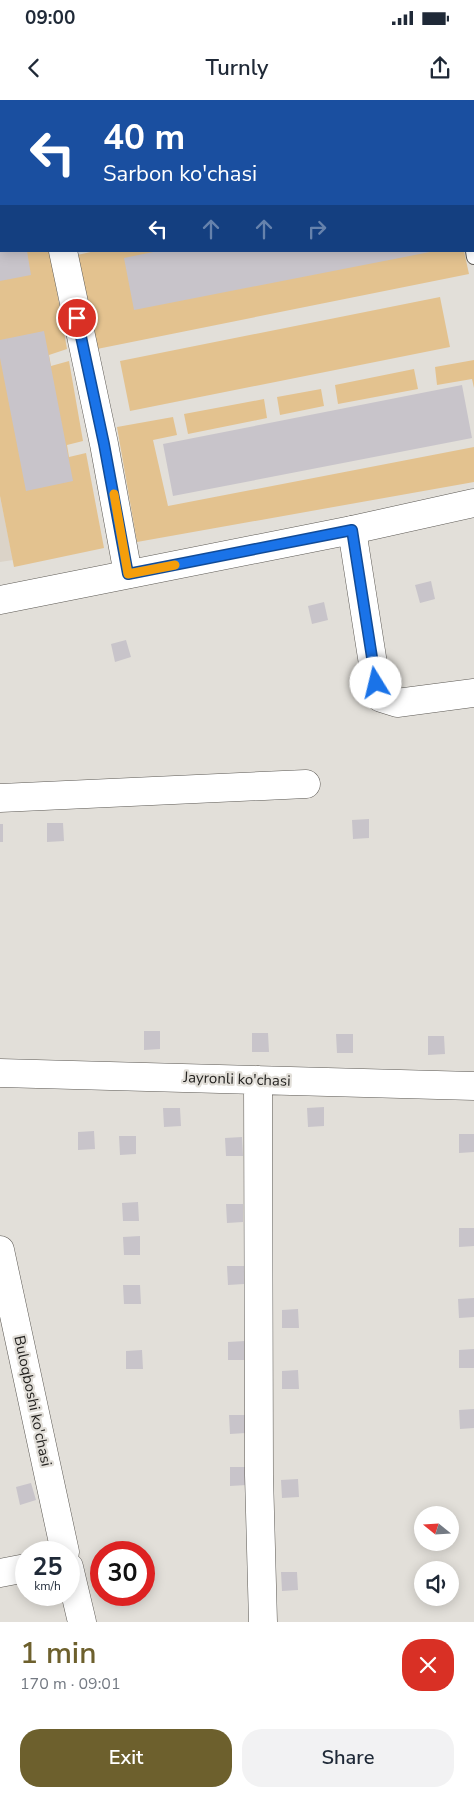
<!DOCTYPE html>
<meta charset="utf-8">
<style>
:root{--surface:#fff;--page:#f2f2f3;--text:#1f2937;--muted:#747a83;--accent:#6d602d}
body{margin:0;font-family:"Nunito Sans",sans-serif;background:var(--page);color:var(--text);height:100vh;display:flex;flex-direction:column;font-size:19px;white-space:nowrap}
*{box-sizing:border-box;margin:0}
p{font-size:16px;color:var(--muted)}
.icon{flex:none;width:28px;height:28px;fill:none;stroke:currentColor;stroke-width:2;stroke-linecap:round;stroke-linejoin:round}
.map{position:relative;height:1522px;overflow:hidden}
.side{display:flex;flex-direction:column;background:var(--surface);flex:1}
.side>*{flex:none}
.top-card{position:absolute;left:0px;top:0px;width:475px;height:152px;box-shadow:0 2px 12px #0003;background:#1a4fa0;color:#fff;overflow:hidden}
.needle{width:32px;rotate:288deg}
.buttons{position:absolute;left:414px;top:1406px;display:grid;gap:10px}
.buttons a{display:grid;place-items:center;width:45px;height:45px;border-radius:50%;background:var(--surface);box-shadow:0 2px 12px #0003;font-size:25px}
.speed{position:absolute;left:15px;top:1441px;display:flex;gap:10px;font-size:25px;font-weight:700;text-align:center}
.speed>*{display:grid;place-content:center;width:65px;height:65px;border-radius:50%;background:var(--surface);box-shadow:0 2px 12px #0003;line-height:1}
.speed small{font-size:12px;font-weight:400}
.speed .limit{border:8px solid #d22;background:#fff;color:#111}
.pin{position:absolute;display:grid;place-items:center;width:42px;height:42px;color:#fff;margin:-21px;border:2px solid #fff;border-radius:50%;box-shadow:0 1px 5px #0007}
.me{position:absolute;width:55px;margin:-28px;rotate:351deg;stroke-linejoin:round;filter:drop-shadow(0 0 4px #0008)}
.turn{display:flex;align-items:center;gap:18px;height:105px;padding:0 20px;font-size:22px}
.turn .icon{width:65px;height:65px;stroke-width:2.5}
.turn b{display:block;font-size:35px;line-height:42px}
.lanes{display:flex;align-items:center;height:48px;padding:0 20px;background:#0003;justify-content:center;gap:25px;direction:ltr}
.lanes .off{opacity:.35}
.round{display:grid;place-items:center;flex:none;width:52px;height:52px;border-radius:20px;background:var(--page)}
.headline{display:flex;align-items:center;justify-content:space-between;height:85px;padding:0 20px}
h1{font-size:30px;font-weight:600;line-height:38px;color:var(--accent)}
.cta{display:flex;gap:10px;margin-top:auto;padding:10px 20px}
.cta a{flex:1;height:58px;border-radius:20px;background:var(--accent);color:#fff;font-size:20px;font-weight:600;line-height:58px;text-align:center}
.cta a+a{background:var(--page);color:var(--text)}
.status{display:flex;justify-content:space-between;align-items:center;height:35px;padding:0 25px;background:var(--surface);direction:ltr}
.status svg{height:14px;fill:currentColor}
header{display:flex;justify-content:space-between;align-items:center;height:65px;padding:0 20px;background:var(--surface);font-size:22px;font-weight:600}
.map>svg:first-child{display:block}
.built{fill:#dbd3c8}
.green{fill:#e3c28f}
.building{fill:#c8c4ca}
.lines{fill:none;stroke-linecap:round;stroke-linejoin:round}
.service-casing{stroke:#5c5954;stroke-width:16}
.minor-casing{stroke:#5c5954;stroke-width:29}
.tertiary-casing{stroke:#5c5954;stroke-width:29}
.service{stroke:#fff;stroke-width:14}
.minor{stroke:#fff;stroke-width:28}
.tertiary{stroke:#fff;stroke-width:28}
.route-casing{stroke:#114b97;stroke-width:12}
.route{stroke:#1a73e8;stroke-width:9}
.slow{stroke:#f59e0b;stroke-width:9}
.labels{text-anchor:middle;stroke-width:4.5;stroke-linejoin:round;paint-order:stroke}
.street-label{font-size:15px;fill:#242321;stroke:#e2dfd9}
</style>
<div class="status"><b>09:00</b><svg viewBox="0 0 49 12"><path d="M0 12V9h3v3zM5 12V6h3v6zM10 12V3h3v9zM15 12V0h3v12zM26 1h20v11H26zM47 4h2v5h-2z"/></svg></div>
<header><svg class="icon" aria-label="back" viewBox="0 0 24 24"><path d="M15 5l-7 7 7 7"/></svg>Turnly<svg class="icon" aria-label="share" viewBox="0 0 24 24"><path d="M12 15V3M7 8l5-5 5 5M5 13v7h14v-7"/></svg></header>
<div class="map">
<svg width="474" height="1522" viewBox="0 0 474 1522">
<rect width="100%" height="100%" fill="#e2dfd9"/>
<path class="built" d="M0,396L13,460L0,462Z"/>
<path class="green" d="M0,0L23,1H1V151H50L67,249L49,255L51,266L69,261L83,341L67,345L69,357L86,353L104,448L14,467L0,396Z
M95,151H464L469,174L92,250L73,156Z
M440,197L450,247L130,311L120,261Z
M474,260V288L472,279L437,285L435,267Z
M414,269L418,289L338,304L335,285Z
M321,289L324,306L280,315L277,297Z
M264,299L267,318L188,334L184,314Z
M173,317L177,335L153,340L168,406L474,347V382L137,442L117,327Z"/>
<path class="building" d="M0,151H27L31,175L0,181Z
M158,151H430V152L134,210L124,158Z
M44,231L73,381L26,391L0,258V240Z
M462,285L472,338L173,396L163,344Z
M431,481L435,499L420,503L415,485Z
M324,502L328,520L312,524L308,506Z
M126,540L131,557L115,562L111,544Z
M369,719V738L353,739L352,720Z
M47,723H63L64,741L47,742Z
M0,724H3V742H0Z
M144,931H160V949L144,950Z
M252,933H268L269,952H252Z
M336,934H353V953H337Z
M428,936H444L445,954L428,955Z
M324,1007V1026L308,1027L307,1008Z
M163,1008H180L181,1026L164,1027Z
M94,1031L95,1049L78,1050V1032Z
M459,1034H474V1052L459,1053Z
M119,1036H136V1054L120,1055Z
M242,1037L243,1056H226L225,1038Z
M138,1102L139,1121H123L122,1103Z
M226,1104H243V1122L227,1123Z
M459,1128H474V1146L459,1147Z
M140,1136V1155H124L123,1137Z
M227,1166H244V1184L228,1185Z
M123,1185H140L141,1204H124Z
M474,1198V1217L459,1218L458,1199Z
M298,1209L299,1228H282V1210Z
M245,1241V1260H228V1242Z
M474,1249V1268H459V1250Z
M142,1250L143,1269H126V1251Z
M298,1270L299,1289H282V1271Z
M474,1309V1328L460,1329L459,1310Z
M229,1315H246V1333L230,1334Z
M230,1367H246L247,1385L230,1386Z
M298,1379L299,1397L282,1398L281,1380Z
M31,1383L36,1400L20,1405L16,1387Z
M281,1472H297L298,1490L282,1491Z"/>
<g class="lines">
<defs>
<path id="service" d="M440,0V1
M473,151L474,157"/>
<path id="minor" d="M30,0L31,1
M63,151L104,344L128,474
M352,430L376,583L381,598L397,603L474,593
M0,698L306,684
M0,973L474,986
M258,980L259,1375L263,1522
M0,1150L65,1452
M69,1467L82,1522
M0,1473L26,1468"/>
<path id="tertiary" d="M0,500L352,430L474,403"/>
</defs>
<use href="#service" class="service-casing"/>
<use href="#minor" class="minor-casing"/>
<use href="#tertiary" class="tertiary-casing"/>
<use href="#service" class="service"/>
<use href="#minor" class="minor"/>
<use href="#tertiary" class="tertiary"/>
</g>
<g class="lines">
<defs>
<path id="route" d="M77,218L104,344L128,474L352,430L376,583"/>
</defs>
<use href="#route" class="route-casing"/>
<use href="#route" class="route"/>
<path class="slow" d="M114,394L128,474L175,465"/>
</g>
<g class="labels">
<g class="street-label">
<text transform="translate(237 979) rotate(2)" y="5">Jayronli ko'chasi</text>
<text transform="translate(33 1301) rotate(78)" y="5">Buloqboshi ko'chasi</text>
</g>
</g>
</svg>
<div class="buttons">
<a><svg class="needle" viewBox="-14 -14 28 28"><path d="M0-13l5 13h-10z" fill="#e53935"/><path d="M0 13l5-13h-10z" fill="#747a83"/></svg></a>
<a><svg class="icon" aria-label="sound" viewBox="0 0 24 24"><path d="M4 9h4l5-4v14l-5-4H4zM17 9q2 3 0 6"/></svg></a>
</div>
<div class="speed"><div>25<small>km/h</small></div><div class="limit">30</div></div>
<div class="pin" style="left:77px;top:218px;background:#d93025"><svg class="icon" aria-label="arrive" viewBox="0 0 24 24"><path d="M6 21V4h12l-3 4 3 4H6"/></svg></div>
<svg class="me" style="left:376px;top:583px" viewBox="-20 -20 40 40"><circle r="19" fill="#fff"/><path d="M0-13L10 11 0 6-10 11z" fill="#1a73e8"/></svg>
<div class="top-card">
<div class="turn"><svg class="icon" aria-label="left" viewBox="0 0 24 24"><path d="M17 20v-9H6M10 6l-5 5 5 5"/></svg><div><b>40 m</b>Sarbon ko'chasi</div></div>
<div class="lanes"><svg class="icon" aria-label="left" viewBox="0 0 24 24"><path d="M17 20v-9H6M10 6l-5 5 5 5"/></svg><svg class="icon off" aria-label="ahead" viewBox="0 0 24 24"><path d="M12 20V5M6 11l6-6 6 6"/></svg><svg class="icon off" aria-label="ahead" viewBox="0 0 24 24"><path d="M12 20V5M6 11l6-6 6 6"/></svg><svg class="icon off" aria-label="right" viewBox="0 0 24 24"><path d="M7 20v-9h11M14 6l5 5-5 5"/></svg></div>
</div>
</div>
<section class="side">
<div class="headline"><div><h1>1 min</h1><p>170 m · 09:01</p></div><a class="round" style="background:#d93025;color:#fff"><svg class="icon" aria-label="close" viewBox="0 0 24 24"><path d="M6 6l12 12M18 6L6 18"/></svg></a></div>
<div class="cta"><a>Exit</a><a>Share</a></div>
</section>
